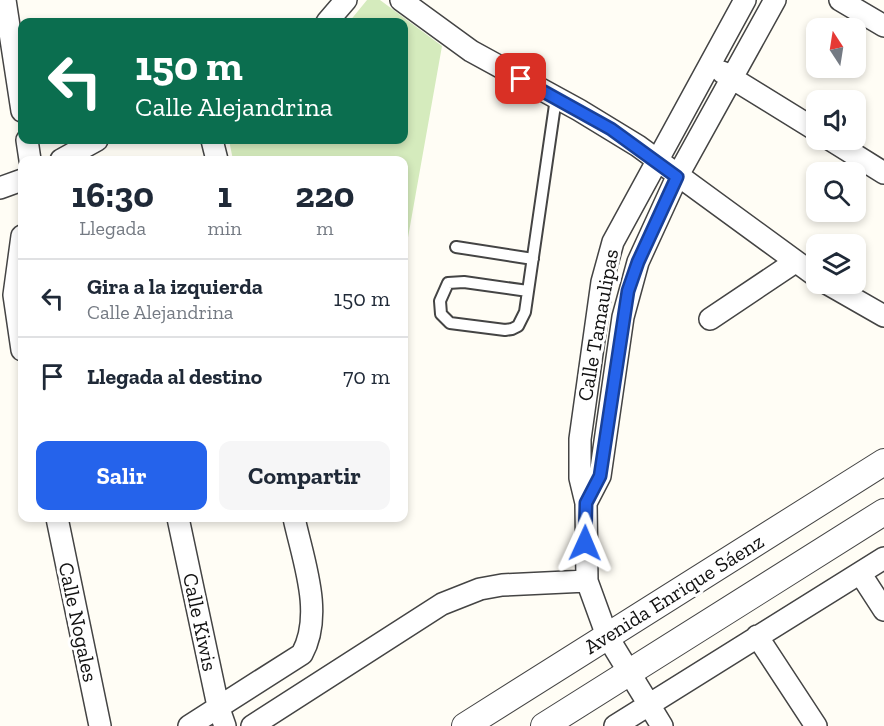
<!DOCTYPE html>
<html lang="es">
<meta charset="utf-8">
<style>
:root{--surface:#fff;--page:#f6f6f7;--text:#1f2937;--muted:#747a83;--line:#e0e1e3;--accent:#2563eb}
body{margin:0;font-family:"Zilla Slab",serif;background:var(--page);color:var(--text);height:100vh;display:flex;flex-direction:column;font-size:22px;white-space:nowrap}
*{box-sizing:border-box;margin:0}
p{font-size:20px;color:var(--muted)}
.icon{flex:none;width:33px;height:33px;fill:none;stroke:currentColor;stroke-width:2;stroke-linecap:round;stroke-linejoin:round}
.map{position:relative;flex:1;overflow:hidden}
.panel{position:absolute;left:18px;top:156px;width:390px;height:366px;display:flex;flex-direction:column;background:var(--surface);border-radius:12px;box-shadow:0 3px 9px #0003}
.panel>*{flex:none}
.guide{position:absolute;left:18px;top:18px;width:390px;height:126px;border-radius:12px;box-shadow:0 3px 9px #0003;background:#0b6e4f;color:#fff;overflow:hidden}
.needle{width:39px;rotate:348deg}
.tools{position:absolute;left:806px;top:18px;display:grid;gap:12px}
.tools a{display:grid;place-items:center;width:60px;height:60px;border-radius:12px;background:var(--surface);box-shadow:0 3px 9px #0003;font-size:30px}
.pin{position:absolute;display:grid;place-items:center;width:51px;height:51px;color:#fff;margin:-26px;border-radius:12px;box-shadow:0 3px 9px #0006}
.me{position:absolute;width:66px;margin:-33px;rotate:1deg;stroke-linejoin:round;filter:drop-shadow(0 0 4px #0008)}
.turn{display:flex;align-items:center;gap:21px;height:126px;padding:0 18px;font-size:27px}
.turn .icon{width:78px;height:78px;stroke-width:2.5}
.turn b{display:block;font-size:42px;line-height:51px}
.eta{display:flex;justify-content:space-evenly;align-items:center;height:102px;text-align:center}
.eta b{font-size:36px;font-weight:700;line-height:42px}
.cta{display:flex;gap:12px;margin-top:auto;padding:12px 18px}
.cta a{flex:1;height:69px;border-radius:12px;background:var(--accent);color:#fff;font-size:24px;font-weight:700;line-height:69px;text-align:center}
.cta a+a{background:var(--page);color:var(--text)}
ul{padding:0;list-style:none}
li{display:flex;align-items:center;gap:18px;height:78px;padding:0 18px;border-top:2px solid var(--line)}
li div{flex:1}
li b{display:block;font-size:22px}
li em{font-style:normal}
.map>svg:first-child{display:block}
.green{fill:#d5ebbd}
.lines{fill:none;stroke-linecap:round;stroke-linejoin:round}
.service-casing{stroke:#444;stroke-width:14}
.minor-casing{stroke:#444;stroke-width:24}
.tertiary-casing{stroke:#444;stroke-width:28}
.service{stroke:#fff;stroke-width:10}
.minor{stroke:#fff;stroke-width:21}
.tertiary{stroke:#fff;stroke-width:26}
.route-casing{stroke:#184099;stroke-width:15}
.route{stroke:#2563eb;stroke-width:10}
.labels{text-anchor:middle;stroke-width:6;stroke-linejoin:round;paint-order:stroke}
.street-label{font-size:21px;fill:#111;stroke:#fff}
</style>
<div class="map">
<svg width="884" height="726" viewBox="0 0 884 726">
<rect width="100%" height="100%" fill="#fffdf5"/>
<path class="green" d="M367,0H380L442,46L404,260V160H233L229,140H404V22H349Z"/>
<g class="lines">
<defs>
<path id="service" d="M456,247L533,259
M528,291L464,282L448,283L440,301L441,314L450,323L505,330L512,329L518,326L525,312L556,98"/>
<path id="minor" d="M5,0L22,111
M401,0L471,51L579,110L638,146L816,276
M840,0L884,26
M327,22L346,0
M722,72L816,130
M27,140L30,160
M212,140L217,160
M831,140L884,173
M61,160L97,140
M0,188L22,180
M22,236L14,295L22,350
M828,284L884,316
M710,319L795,262
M586,503L600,476L623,317L638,262L677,177L775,0
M57,518L100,726
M178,518L218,706L225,726
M860,573L884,610
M757,636L816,726
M189,726L302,654C324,614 303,560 294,518
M252,726L442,604L480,589L502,585L587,581
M615,726L884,558
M662,726L607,636L587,581L586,503L580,478V439L602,282L613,242L745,0"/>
<path id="tertiary" d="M465,726L884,462
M544,726L884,512"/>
</defs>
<use href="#service" class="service-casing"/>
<use href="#minor" class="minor-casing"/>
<use href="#tertiary" class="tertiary-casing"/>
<use href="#service" class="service"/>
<use href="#minor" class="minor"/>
<use href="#tertiary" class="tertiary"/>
</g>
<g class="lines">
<defs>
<path id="route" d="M521,79L611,129L677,177L638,262L628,291L600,476L586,503L585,543"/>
</defs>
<use href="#route" class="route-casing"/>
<use href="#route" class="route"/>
</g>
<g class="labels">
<g class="street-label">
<text transform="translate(598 325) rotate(-80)" y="7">Calle Tamaulipas</text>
<text transform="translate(674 594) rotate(-32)" y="7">Avenida Enrique Sáenz</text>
<text transform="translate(78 622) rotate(78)" y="7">Calle Nogales</text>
<text transform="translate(200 622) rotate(78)" y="7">Calle Kiwis</text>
</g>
</g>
</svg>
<div class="tools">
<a><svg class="needle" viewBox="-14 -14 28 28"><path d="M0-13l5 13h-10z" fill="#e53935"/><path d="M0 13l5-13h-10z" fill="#747a83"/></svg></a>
<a><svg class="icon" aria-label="sound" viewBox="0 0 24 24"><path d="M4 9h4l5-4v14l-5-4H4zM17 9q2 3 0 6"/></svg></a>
<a><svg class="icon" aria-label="search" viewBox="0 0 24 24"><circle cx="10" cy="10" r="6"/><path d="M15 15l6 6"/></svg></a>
<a><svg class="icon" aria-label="layers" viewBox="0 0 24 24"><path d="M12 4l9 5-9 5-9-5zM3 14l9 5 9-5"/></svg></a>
</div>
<div class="pin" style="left:521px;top:79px;background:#d93025"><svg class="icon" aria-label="arrive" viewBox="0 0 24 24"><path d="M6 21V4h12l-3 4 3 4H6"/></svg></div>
<svg class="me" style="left:585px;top:543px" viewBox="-20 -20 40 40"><path d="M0-17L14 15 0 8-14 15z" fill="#2563eb" stroke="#fff" stroke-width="4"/></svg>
<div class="guide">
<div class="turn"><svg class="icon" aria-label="left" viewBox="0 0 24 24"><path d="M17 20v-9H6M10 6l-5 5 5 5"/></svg><div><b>150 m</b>Calle Alejandrina</div></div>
</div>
<section class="panel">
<div class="eta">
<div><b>16:30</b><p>Llegada</p></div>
<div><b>1</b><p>min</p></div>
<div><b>220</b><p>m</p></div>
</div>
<ul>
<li><svg class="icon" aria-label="left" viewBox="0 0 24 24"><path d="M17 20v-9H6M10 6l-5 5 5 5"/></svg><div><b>Gira a la izquierda</b><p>Calle Alejandrina</p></div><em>150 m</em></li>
<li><svg class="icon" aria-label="arrive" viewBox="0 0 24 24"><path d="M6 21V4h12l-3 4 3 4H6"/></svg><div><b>Llegada al destino</b></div><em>70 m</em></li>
</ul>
<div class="cta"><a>Salir</a><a>Compartir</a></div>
</section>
</div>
